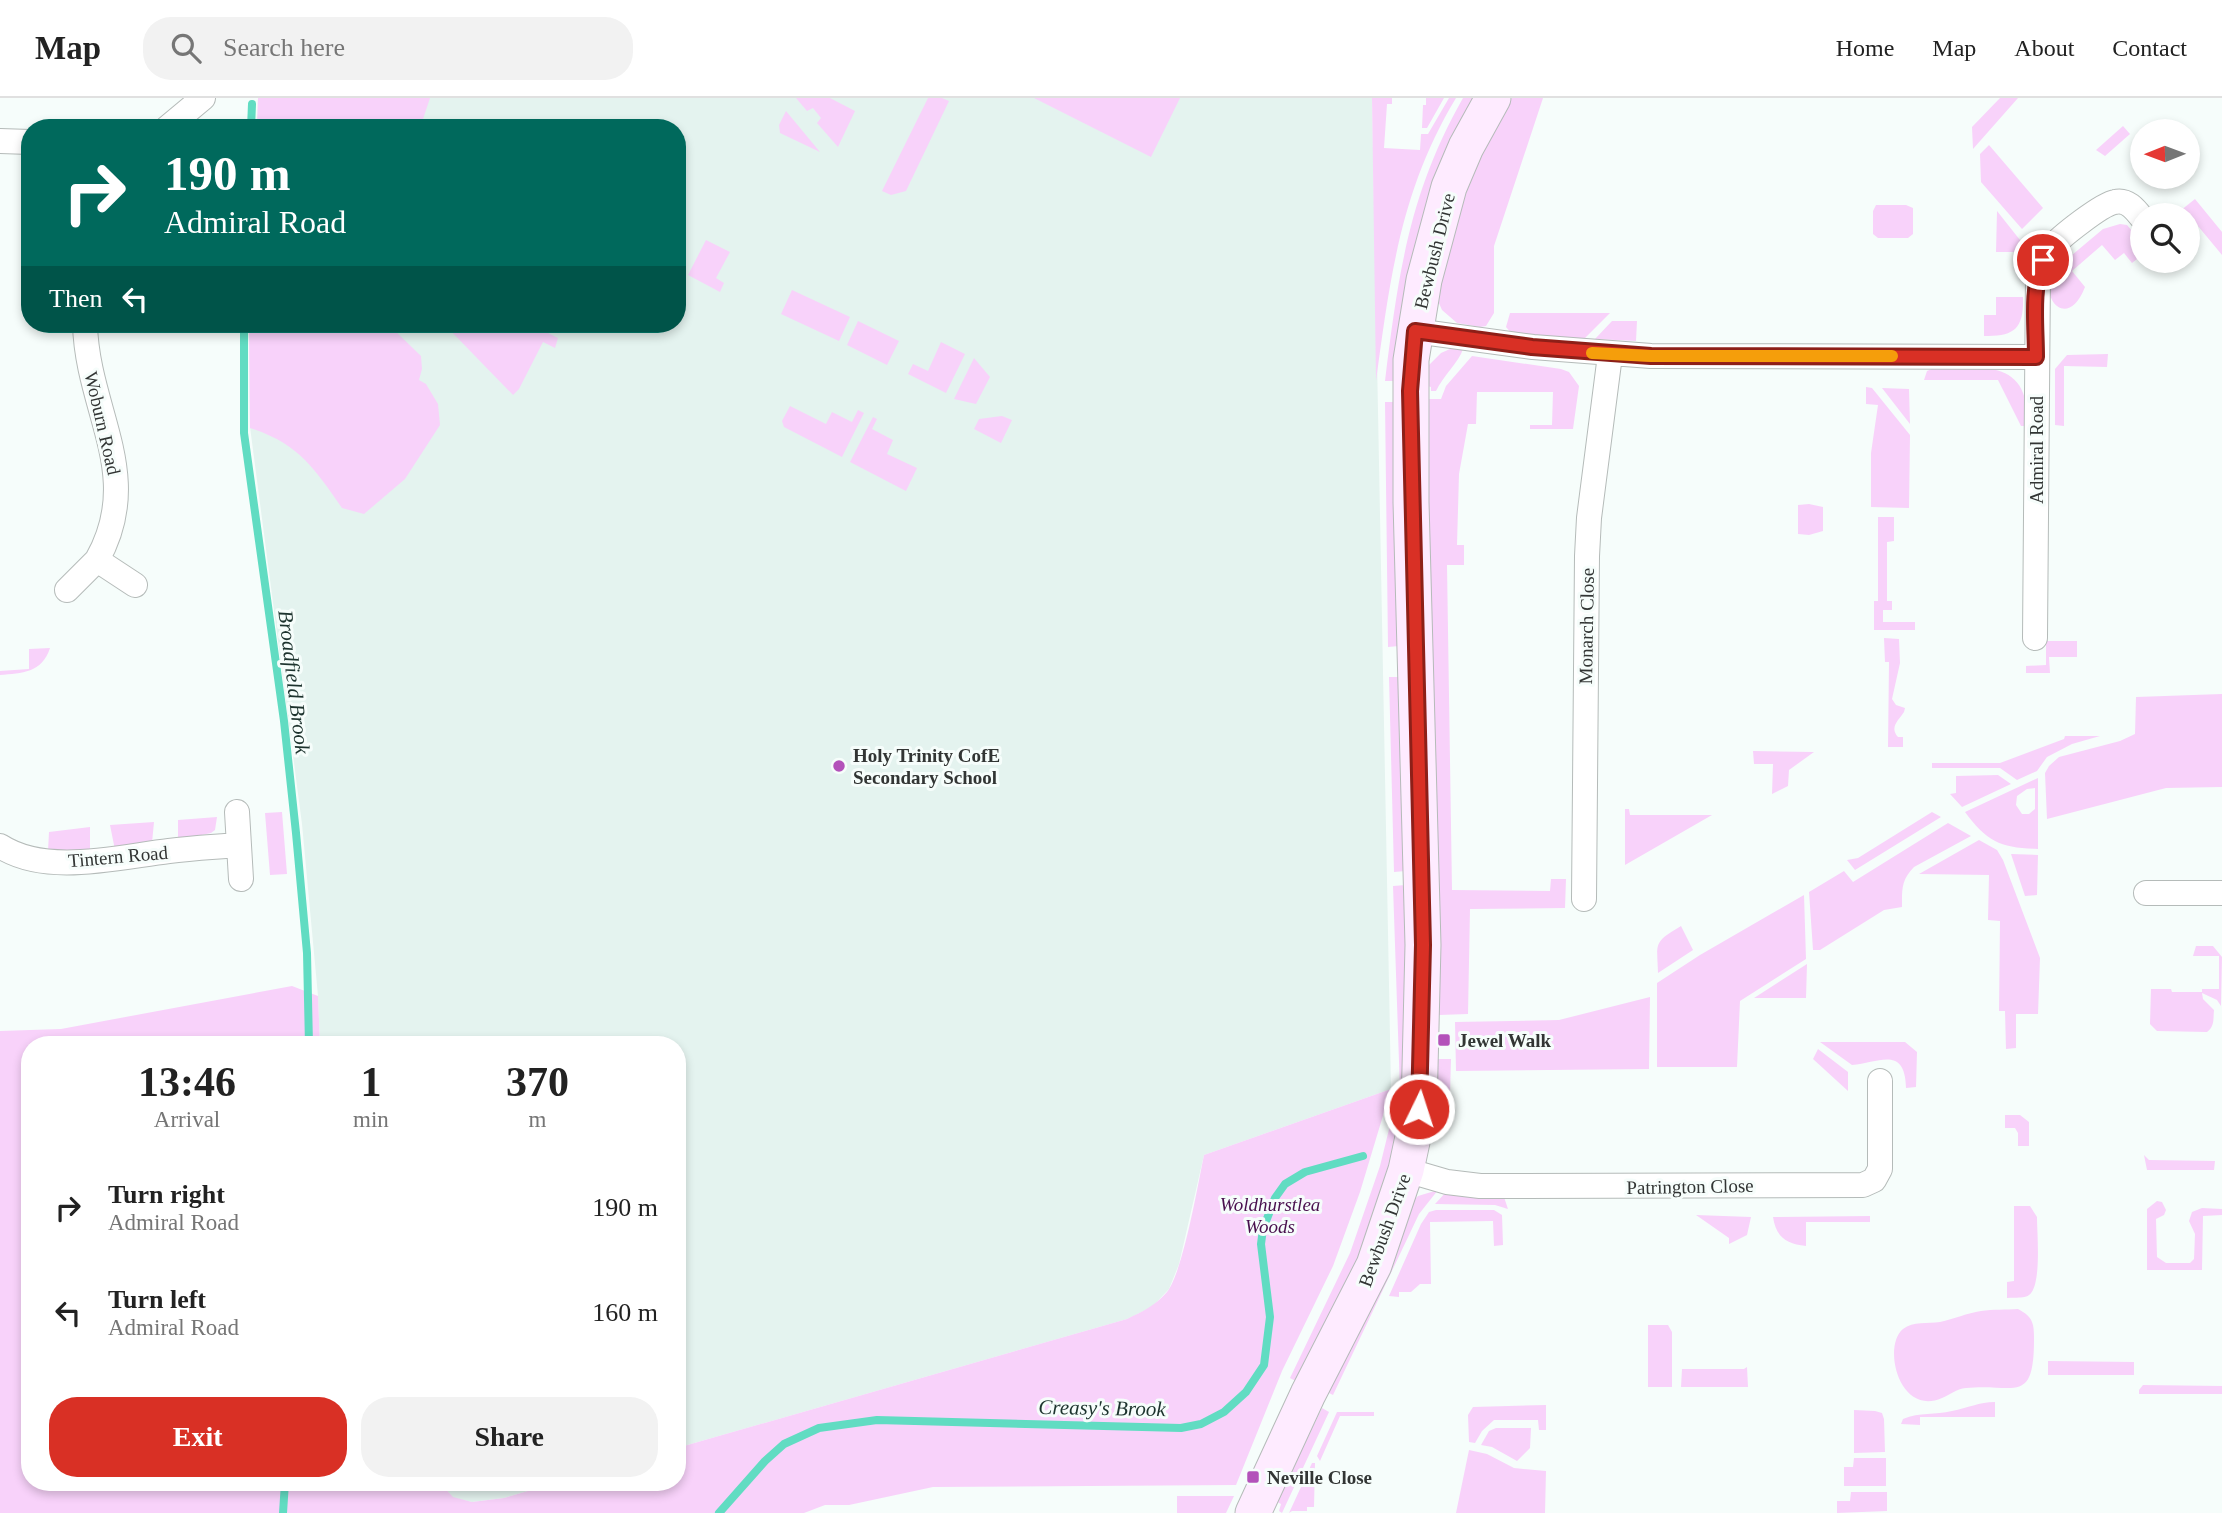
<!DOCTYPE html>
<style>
:root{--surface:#fff;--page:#f2f2f2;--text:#222;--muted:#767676;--line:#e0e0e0;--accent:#d93025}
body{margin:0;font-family:"Times New Roman",serif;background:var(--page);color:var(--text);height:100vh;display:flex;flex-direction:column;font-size:26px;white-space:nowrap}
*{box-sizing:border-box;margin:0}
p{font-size:23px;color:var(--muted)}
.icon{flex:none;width:38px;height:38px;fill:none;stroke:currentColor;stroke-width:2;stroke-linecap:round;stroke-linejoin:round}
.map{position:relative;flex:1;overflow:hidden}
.side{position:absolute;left:21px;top:938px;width:665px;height:455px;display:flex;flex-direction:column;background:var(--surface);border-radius:28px;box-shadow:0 4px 10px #0003}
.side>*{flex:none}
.guide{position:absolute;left:21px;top:21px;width:665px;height:214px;border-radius:28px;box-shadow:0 4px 10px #0003;background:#00695c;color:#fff;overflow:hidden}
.needle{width:46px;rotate:269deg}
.fabs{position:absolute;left:2130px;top:21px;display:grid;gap:14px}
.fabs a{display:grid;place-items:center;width:70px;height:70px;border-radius:50%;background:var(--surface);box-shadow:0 4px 10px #0003;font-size:35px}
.pin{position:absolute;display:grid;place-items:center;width:60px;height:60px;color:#fff;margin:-30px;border:4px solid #fff;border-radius:50%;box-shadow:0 2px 7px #0007}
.me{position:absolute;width:77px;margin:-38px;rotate:4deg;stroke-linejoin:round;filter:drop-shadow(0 0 5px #0008)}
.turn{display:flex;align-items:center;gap:24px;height:147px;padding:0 28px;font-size:32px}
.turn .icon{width:91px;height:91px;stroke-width:2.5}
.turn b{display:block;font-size:49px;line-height:60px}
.then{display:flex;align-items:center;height:66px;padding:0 28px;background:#0003;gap:14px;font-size:26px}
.eta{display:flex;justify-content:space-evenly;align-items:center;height:119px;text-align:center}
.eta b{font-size:42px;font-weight:700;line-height:49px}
.primary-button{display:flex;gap:14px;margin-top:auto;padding:14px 28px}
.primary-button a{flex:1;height:80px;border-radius:28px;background:var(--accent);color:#fff;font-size:28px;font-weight:700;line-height:80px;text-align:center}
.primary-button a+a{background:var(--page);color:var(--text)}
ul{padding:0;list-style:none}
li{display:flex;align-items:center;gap:21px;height:105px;padding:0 28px}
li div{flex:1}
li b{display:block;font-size:26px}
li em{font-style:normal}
header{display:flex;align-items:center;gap:42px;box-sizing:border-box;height:98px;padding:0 35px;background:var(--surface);border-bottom:2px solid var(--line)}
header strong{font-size:33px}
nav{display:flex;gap:38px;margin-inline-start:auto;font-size:24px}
.search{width:490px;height:63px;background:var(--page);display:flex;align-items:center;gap:18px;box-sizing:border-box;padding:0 24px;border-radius:28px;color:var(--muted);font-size:26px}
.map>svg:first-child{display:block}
.built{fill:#e4f3ef}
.green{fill:#f8d2fa;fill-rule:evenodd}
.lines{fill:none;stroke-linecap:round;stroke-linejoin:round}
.stream{stroke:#61dcc2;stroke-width:8}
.street-casing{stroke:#b5bbb9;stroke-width:26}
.secondary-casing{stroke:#b5bbb9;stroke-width:37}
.street{stroke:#fff;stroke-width:24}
.secondary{stroke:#feebff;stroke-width:35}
.route-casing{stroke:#8d1f18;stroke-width:18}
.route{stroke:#d93025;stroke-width:12}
.slow{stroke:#f59e0b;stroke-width:12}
.poi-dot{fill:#b352ba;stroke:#f6fdfb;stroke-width:2.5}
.labels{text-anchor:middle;stroke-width:6;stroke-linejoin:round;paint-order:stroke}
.street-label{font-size:19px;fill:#323534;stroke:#f6fdfb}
.poi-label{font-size:19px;font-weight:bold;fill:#323534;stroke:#f6fdfb;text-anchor:start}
.park-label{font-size:19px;font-style:italic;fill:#49104e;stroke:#f6fdfb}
.water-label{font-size:21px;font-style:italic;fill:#1d332e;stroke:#f6fdfb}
</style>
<header>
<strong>Map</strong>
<div class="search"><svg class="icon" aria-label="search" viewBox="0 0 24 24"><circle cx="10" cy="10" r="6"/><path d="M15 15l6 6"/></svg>Search here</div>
<nav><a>Home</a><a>Map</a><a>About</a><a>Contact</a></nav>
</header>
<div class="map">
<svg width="2222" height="1415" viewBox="0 0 2222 1415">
<rect width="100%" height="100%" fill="#f6fdfb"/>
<path class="built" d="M258,0H1372L1391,991L1204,1057L1179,1166L1169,1191L1152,1209L1127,1221L677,1350V947H320L318,898L302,726L250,329L249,226H677V30H257Z
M440,1384H559L504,1400L472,1404L453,1400Z"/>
<path class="green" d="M258,0H430L420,30H257Z
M796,0H830L855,13L838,49L817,25L821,20L813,10L807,13Z
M928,0H942L949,3L906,93L891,97L882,93Z
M1034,0H1180L1151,59Z
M1372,0H1392V6H1387L1384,50L1420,52L1421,36H1428L1449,0H1456C1401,91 1390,180 1376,283Z
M1426,0H1444L1427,30H1422L1423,7H1426Z
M1463,0H1474L1397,283H1385C1398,178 1409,95 1463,0Z
M1512,0H1543L1494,148V215L1486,228L1480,229L1457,225L1442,212L1438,203L1440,168L1469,76Z
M2000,0H2018L1973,51L1972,29Z
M786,13L820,54L780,35L779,27Z
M2123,28L2130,36L2105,58L2096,52Z
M1989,47L2043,110L2022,131L1981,84L1980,56Z
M2195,101L2222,134V157L2188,116L2175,117Z
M1876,107H1906L1913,110V136L1908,140H1878L1873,136V113Z
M1997,113L2020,142V154H1996Z
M2120,126L2127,127L2142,145V157L2132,165L2124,155L2115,162L2102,147L2072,173L2085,189C2068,233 2038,201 2053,173L2103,131Z
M706,142L730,154L716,180L724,185L720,194L688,177Z
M792,192L850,219L839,243L781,216Z
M1996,199H2023C2024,230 2015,239 1984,238V217H1996Z
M1510,215H1610L1582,243L1512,236L1506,229Z
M858,223L899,243L887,267L847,247Z
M1612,223H1637L1636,243L1595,241Z
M249,226H388L421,258L422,271L419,282L426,286L438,306L440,327L405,381L364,416L342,410C314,370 299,346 250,330Z
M444,226H535L534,228L558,240L555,250L543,244L519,291L513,297Z
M941,244L965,256L946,295L908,276L913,266L928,273Z
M1450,251H1463C1459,264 1443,278 1436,293H1431V289L1427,288L1428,268L1441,255Z
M2108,256L2107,269L2064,268V328L2055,327V271L2067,257Z
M1472,258L1561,271L1569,274L1579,288L1573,331H1530V327H1552L1553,294H1477L1476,326H1468L1459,376L1457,447H1464V467H1447L1452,792L1550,793L1551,781H1566L1565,810L1470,811L1468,916L1439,917L1425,301H1441L1446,288Z
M974,260L990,279L976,306L954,301Z
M1934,270C1963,270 2011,261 2023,295C2027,305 2025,318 2026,328H2021L1998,282H1924L1927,273Z
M1866,289L1872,290L1910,337L1909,410L1871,409V355L1878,307L1866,306Z
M1882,290L1909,291L1910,326Z
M1385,304H1396L1399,548L1388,549Z
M790,308L826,326L832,314L852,324L858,312L864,315L842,359L784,329L782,323Z
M1002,318L1012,322L1001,345L974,331L979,321Z
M873,319L877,321L872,331L893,342L887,356L917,370L906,393L850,364Z
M1809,406L1823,409V433L1809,437L1798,436V407Z
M1878,419H1894V443L1887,444V503H1892V512H1883V524H1915V532H1874V503H1878Z
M1884,540L1899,541L1900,565L1892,601L1896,607L1905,610L1904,614C1899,622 1889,629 1898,639H1903V649H1888L1889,564H1885Z
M2046,543H2077V559H2049L2050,575H2026V568L2046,567Z
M50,550C42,575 22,575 0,577V573L29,571V551Z
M1389,579H1400L1406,773L1394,774Z
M2222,596V689L2166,690L2047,721L2045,675L2049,668L2059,659L2120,643L2135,636L2136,599Z
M2065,638H2100L2072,646L2047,659L2037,673L2017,682L2000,670H1932V665H2000L2064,641Z
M1753,653L1814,654L1789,672L1788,688L1772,696L1773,666H1754Z
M1998,677L2011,686L1962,709L1950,696L1956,695V678Z
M2038,680V751C2001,750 1987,744 1965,714ZM2035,690V711L2029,716H2022L2016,707L2017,698L2027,691Z
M1625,711H1629L1630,717H1712L1625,767Z
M282,714L287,776L270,777L265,715Z
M1932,714L1941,719L1855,772L1847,762L1858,760Z
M217,719L215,732L211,735L178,742V722Z
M154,724L152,745L115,752L110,727Z
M1948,725L1971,738L1914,769C1901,782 1902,792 1902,809L1884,812L1820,852H1813L1809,794L1844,773L1853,784Z
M90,729V756L48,753L49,734Z
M1979,742L1997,752L2003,762L2040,860L2038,916H2016V950L2006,951L2005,913H1999L2000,823L1988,822L1989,777L1919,776Z
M2011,756L2038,757L2037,797L2025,798Z
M1406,787L1408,897L1404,994L1400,993L1393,788Z
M1804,797L1806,861L1740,903L1737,969H1657V885L1700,857Z
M1681,828L1693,852L1658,875C1657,844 1653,845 1681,828Z
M2196,848H2213L2222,859L2221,908L2217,902L2202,895L2203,901L2214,912C2213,921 2215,928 2207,934L2157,933L2150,926L2151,891H2171L2172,894H2202V891H2219V858H2193Z
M1807,866L1806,900H1754Z
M292,888L318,898L320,947H30V1384H439L453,1399L472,1404L504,1400L559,1384H677V1350L1127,1221C1143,1213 1155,1208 1167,1194C1183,1174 1198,1086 1204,1057L1391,991L1360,1094L1333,1168L1282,1273L1236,1387L933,1389L849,1407H825L804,1415H0V933L61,931Z
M1650,899L1649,971L1456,973L1455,924L1559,922Z
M1820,944H1905L1917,954L1916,989L1906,990C1905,947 1879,965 1852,967Z
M1818,951L1848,974V993L1813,961Z
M1433,961H1451L1450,996L1444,1015H1435Z
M1393,1015L1404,1016L1387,1082L1368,1139L1301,1286L1290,1280L1350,1155L1380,1068Z
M2005,1017H2020L2029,1024V1048H2018V1035L2015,1030H2005Z
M2144,1057L2149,1062L2215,1063L2214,1072H2147Z
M1438,1092L1419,1116L1333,1297L1325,1293L1411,1105L1418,1098Z
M1447,1093L1504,1099L1508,1111L1495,1107L1435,1106Z
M2157,1103L2162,1104L2166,1112L2164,1117L2156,1121L2157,1159L2166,1165H2190L2194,1161L2195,1136L2189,1123L2192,1114L2202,1110L2222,1111V1117L2203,1118L2202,1172H2147V1111Z
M2014,1108H2030L2037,1119C2037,1135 2042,1188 2029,1197C2024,1201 2014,1199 2007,1200V1184L2014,1183Z
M1436,1112H1494L1502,1117L1503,1147L1494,1148L1493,1123L1430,1124L1431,1186H1420L1411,1194H1399V1199L1389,1198L1421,1126L1429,1114Z
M1696,1117L1751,1119L1747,1137L1729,1146V1140Z
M1870,1118V1124H1806V1148C1786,1146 1776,1139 1773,1119Z
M2018,1211C2033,1219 2034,1225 2034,1241C2034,1308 2015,1285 1966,1290C1956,1291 1950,1297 1942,1300C1899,1319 1882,1248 1903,1231C1913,1223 1928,1226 1940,1224C1954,1221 1967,1215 1981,1213C1993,1211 2006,1212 2018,1211Z
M1648,1227H1668L1672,1234V1289H1648Z
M2048,1263L2134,1264V1277H2048Z
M1747,1269L1748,1289H1681L1682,1271H1744Z
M2143,1287L2222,1288V1296H2139V1292Z
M1995,1304V1319H1920V1327L1901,1326L1903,1321C1920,1314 1935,1317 1952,1313C1968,1310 1979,1304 1995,1304Z
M1546,1307V1332H1539L1538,1322H1494L1482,1333L1475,1345L1469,1344L1468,1317L1473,1309Z
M1322,1310L1329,1314L1282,1415L1279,1413L1281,1406L1277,1404Z
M1854,1312L1875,1313L1882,1315L1884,1321L1885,1354L1854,1355Z
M1337,1314H1374V1318H1340L1320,1363L1317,1358Z
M1496,1330H1531L1530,1350L1517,1363L1492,1349L1481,1347L1489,1333Z
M1469,1352L1487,1356L1514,1370L1546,1373L1545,1415H1456Z
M1854,1360H1886V1388H1844V1369H1853Z
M1312,1365H1315L1314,1409H1307V1413H1292L1289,1415Z
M1851,1394H1887V1413L1837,1415V1403H1850Z
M1177,1398H1234L1226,1415H1177Z"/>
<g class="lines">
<path class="stream" d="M251,30L252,6
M244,226V335L284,623L296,735L307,855L309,947
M283,1415L285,1384
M719,1415L765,1363L784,1346L819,1330L877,1322L1181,1330L1201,1326L1224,1314L1246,1294L1264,1267L1270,1219L1261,1146L1263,1131L1275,1100L1285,1086L1305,1074L1363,1058"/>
<defs>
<path id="street" d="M167,30L203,0
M0,43L30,44
M85,226C87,313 145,377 97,462
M1415,233L1533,249L1651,258L2036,259
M67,492L97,462L135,487
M2035,540L2038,174C2041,165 2045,157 2051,150C2060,139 2102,106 2115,104C2127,101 2135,111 2142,120
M237,714L241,781
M0,748C46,778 118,759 169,753C192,750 215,749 238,747
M2146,795H2222
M1584,801L1587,458L1589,420L1610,257
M1406,1072L1447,1084L1480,1088L1863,1087L1874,1082L1880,1071V983"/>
<path id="secondary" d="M1253,1415L1308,1296L1374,1167L1406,1072L1419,1011L1423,847L1411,404V262L1424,182L1449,89L1466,49L1493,0"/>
</defs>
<use href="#street" class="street-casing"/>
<use href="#secondary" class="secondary-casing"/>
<use href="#street" class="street"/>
<use href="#secondary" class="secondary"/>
</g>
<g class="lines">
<defs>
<path id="route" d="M1419,1011L1423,847L1410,293L1415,233L1532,249L1651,258L2036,259C2036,228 2031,191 2043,162"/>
</defs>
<use href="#route" class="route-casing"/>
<use href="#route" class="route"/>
<path class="slow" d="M1592,255L1651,258H1892"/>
</g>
<g class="poi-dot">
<circle cx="839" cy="668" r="7"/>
<rect x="1437" y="935" width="14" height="14" rx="3.5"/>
<rect x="1246" y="1372" width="14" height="14" rx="3.5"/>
</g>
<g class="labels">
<g class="street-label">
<text transform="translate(1434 153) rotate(-76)" y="7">Bewbush Drive</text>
<text transform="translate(103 325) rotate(77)" y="7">Woburn Road</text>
<text transform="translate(2036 352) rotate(-90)" y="7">Admiral Road</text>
<text transform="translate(1586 528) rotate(-89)" y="7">Monarch Close</text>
<text transform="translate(118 758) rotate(-5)" y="7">Tintern Road</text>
<text transform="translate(1690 1088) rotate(-1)" y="7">Patrington Close</text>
<text transform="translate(1384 1132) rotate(-70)" y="7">Bewbush Drive</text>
</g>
<g class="poi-label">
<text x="853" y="664">Holy Trinity CofE<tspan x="853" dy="22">Secondary School</tspan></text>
<text x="1458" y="949">Jewel Walk</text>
<text x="1267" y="1386">Neville Close</text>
</g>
<g class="park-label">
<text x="1270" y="1113">Woldhurstlea<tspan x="1270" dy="22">Woods</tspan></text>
</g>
<g class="water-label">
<text transform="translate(294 584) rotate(83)" y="7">Broadfield Brook</text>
<text transform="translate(1102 1310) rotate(1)" y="7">Creasy's Brook</text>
</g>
</g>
</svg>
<div class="fabs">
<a><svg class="needle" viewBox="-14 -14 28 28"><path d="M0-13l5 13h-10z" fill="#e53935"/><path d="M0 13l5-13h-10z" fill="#767676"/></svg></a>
<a><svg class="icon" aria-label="search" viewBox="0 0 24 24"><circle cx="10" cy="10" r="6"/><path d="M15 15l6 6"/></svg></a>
</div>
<div class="pin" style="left:2043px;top:162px;background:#d93025"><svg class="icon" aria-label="arrive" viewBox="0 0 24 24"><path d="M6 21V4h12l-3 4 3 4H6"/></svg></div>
<svg class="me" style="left:1419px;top:1011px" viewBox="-20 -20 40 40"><circle r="17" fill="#d93025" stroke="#fff" stroke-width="3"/><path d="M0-11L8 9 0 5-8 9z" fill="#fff"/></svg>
<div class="guide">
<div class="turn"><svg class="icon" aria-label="right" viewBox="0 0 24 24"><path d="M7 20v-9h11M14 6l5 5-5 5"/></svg><div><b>190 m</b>Admiral Road</div></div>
<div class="then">Then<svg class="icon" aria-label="left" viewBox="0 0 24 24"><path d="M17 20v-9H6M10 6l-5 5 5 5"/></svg></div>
</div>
<section class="side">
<div class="eta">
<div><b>13:46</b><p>Arrival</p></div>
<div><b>1</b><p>min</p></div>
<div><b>370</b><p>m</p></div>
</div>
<ul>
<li><svg class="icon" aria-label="right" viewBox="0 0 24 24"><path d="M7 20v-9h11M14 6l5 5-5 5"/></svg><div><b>Turn right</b><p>Admiral Road</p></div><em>190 m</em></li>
<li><svg class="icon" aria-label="left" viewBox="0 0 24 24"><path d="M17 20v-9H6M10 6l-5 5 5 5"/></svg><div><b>Turn left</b><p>Admiral Road</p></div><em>160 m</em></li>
</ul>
<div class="primary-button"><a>Exit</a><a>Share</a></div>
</section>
</div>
